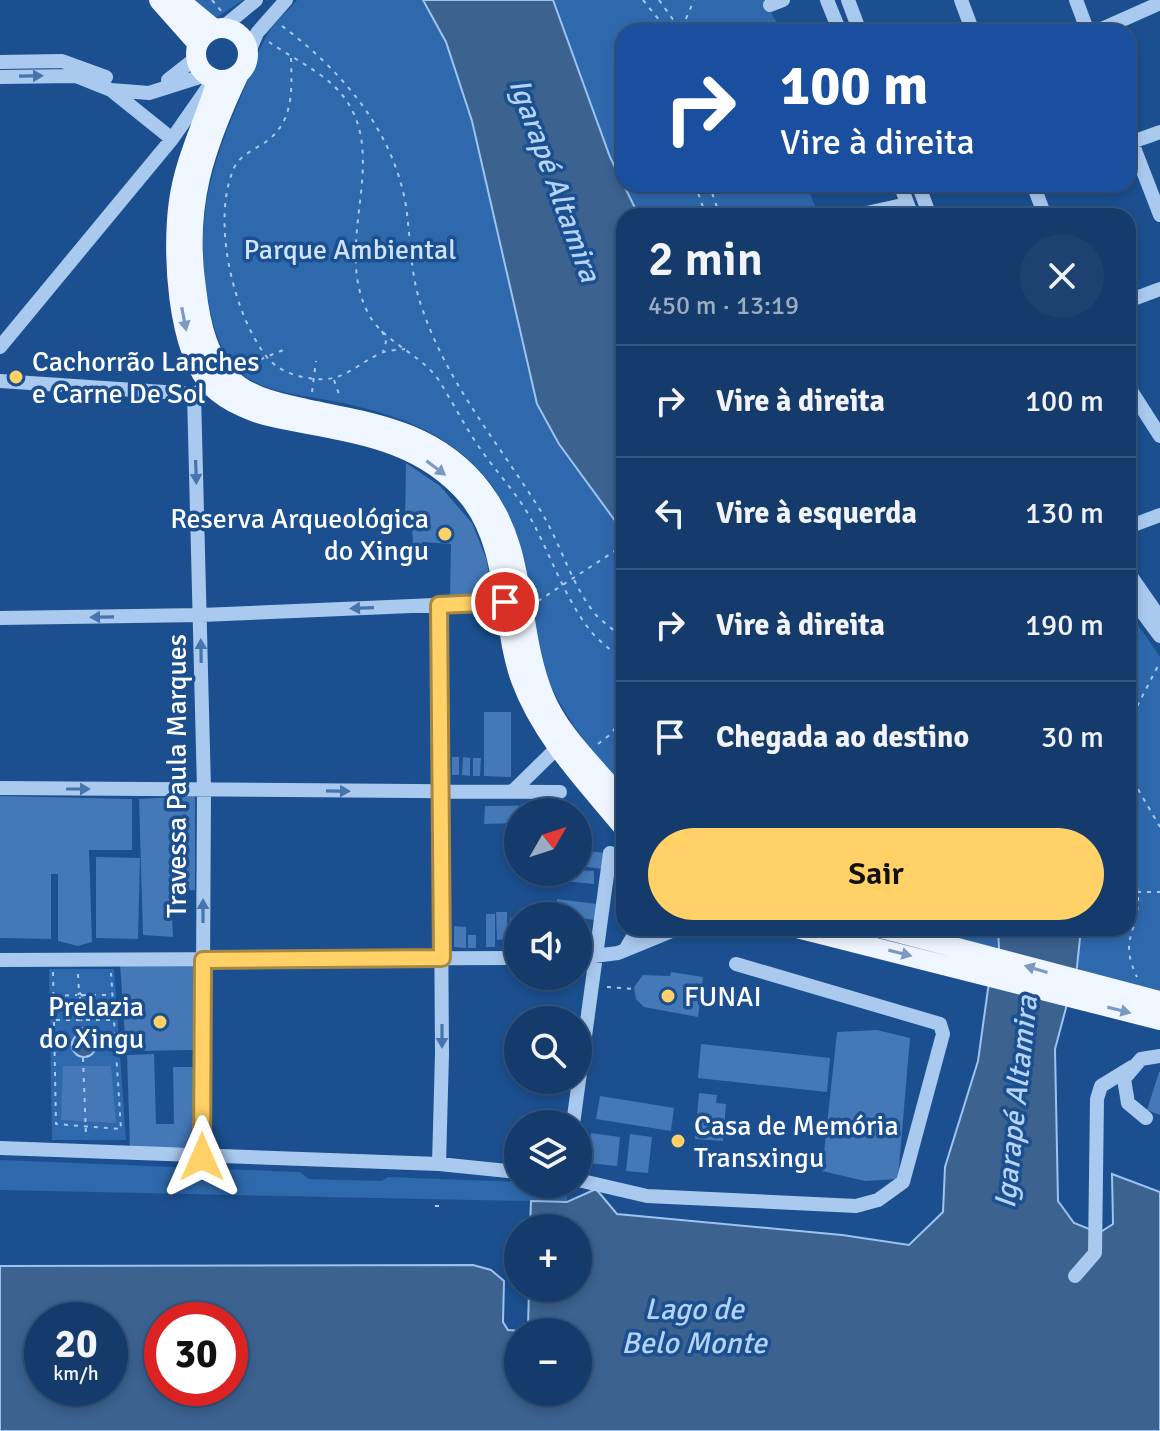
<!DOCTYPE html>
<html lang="pt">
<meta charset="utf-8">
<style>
:root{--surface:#143b6b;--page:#1d4271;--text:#f1f3f6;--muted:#9dadc1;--line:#33557e;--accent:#ffd166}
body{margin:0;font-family:Signika,sans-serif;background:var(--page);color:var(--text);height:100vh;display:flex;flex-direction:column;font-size:30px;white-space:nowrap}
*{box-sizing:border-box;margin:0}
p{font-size:26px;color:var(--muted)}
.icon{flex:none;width:44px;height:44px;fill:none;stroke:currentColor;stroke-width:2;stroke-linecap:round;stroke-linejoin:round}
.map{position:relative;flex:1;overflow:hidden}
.sheet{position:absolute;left:616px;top:208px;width:520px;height:728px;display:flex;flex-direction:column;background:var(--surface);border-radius:24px;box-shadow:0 4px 12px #0003,0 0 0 2px var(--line)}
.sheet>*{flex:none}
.guide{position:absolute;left:616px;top:24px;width:520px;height:168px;border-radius:24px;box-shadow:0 4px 12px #0003,0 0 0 2px var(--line);background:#1a4fa0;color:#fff;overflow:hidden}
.needle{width:52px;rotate:51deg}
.controls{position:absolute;left:504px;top:798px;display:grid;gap:16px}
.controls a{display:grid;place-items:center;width:88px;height:88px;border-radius:50%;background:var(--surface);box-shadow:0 4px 12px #0003,0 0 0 2px var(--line);font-size:40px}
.speed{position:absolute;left:24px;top:1302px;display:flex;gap:16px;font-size:40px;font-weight:700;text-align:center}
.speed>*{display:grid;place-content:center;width:104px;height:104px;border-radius:50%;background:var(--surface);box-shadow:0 4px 12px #0003,0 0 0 2px var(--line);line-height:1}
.speed small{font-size:20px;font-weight:400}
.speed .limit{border:12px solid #d22;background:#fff;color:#111}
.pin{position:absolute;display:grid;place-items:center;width:68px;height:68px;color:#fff;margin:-34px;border:4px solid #fff;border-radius:50%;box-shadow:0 2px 8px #0007}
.me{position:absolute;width:88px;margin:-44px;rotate:0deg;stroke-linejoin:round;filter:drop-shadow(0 0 6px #0008)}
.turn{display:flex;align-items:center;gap:28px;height:168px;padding:0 32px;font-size:36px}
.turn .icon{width:104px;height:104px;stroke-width:2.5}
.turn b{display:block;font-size:56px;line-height:68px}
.round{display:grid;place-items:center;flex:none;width:84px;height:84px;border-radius:42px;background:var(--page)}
.summary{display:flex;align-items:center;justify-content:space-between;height:136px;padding:0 32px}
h1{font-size:48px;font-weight:600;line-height:60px}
.cta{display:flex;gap:16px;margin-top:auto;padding:16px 32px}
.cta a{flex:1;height:92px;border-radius:48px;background:var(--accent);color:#111;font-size:32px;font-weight:600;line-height:92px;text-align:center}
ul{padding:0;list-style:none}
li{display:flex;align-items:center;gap:24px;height:112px;padding:0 32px;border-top:2px solid var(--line)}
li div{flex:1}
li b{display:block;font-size:30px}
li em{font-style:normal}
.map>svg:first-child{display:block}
.green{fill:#2e69ad}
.water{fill:#3c6290;stroke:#9cc4f0;stroke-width:2;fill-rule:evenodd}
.building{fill:#4478b7}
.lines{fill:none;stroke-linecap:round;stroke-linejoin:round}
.path{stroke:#a9c9ee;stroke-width:2;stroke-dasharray:4 6;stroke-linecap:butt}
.minor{stroke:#a9c9ee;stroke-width:14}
.major{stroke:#f0f6ff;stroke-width:20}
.oneway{fill:#4674ac}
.oneway2{fill:#7b9ac1}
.route-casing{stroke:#a68842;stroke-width:20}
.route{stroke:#ffd166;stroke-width:14}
.poi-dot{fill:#ffd166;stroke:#1b4f8f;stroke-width:3}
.labels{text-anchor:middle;stroke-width:7;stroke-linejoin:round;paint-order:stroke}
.park-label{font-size:28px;fill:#cfe3fa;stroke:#1b4f8f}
.poi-label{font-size:28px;fill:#fff;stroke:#1b4f8f;text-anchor:start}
.street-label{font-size:28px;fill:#fff;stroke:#1b4f8f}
.water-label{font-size:30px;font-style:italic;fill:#b5d3f5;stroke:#1b4f8f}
</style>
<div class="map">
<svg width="1160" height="1431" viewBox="0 0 1160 1431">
<rect width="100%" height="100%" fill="#1b4f8f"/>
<path class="green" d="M187,0H243L216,18Z
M297,0H423L446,42L472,121L537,404L559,444L624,533V788C594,752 562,718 546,673C522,607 537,547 490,483C450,429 384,410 321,399C295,394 268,392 246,377C223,360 216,336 210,310C193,228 208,173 240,99C249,79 255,56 266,37C273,23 287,12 297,0Z
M553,0H764L782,32H624V184H806L819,216H639L610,157Z
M1128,610L1160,657V990L1085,973L1077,967L1081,928H1128Z
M914,928H998L999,948L989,947Z
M49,969H114L126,1140H52Z
M0,1160L300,1172L309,1179L382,1181L388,1177L568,1184L567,1202L0,1190Z"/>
<path class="water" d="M423,0H553L610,157L639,216H624V533L559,444L537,404L472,121L446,42Z
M998,928H1081L1077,967L1055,1049L1058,1201L1074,1223L1099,1233L1113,1224L1112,1174L1160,1192V1431H0V1266L473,1265L491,1270L504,1281L503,1322L508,1330L523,1331L528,1327L529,1288H578V1228H530L531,1201L567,1202L596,1189L617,1214L842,1235L909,1245L943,1212L945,1167L978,1061L988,989L999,948ZM42,1320H110V1388H42ZM162,1320H230V1388H162ZM518,1332H578V1392H518Z
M72 1045a12 12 0 1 1 24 0a12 12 0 1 1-24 0Z"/>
<path class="building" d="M406,463L440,486L472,523L486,558L493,594L450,598L451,544L422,542L421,547H413L412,527H405Z
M484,712H511V777L484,776Z
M452,757H459V775H452Z
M463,757L470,758V776L462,775Z
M473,758H481L480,776H473Z
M0,796L132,799V850H89L92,942L78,946L58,941V874H51V939L0,938Z
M195,796V890L171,891L173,937L143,935L139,799Z
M564,805V812H518V823L484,824L485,806Z
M578,850L605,853L604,869L578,866Z
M96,857L140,858L138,939L96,938Z
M578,870L594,871V884L564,881L565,872Z
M557,899L597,904L595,920L557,915Z
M496,912H507V939L497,940Z
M486,914H495V947H486Z
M510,918H518V945H510Z
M454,926L466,927V948L454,947Z
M468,935H476V948H468Z
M197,962L196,1050L126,1051L120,963Z
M671,972L703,977L698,1017L644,1007L636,999L634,987L643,975L670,976Z
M877,1030L910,1038L898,1179L865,1181L822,1171L837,1032Z
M701,1044L830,1058L827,1092L698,1078Z
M154,1054L156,1124H174L173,1067H197L199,1147L130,1148L127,1055Z
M63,1066H111L116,1123L61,1120Z
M1159,1072H1160V1115L1147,1110Z
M699,1093L717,1095L716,1103L726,1104L723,1141L695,1139Z
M600,1096L674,1108L671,1131L596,1119Z
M591,1133L620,1137L617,1166L588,1163Z
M630,1134L652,1137L648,1173L626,1171Z"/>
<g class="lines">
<path class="path" d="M212,0L222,12
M643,0L669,32
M659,0L682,32
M282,26C342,71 393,130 406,206C411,241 410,275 422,308C448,385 500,445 542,513C561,545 572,586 596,615C604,623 615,631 624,639
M682,28L694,0
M269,42C289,56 316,69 334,86C398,148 330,239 368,313C383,342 419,353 438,379C452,401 464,425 479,447C496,472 518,494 532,521C551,556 564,596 589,629C598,641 613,651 624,662
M291,58C292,93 294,125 261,145C251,151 239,157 234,168C211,220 233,313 266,356C277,371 297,377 315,379C343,382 357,364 381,353C388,350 398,350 405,349
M695,184L706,216
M709,184L720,216
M382,331L386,342L383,351
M242,367L288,348
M334,380L340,397
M312,392L316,361
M538,601L624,545
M1128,724L1160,662
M598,744L611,734L624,715
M1128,772L1160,827
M1128,848C1132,865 1139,886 1138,904C1135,936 1120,941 1137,977
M1137,892H1160
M53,972L56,1124L121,1129L111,973
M78,974L79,993
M607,987L634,989
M80,993L82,996L80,997L77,995Z
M82,995H112
M55,996L77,995
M80,997L82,1032
M56,1020H113
M72 1045a12 12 0 1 1 24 0a12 12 0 1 1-24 0Z
M56,1045H70
M98,1046H115
M83,1058L86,1136
M435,1206H444"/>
<path class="minor" d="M827,0L840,32
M848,0L860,32
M961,0L973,32
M1076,0L1088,32
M770,5L783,0
M222,28L256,0
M1095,32L1160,3
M248,54L257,33L286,0
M0,62L62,61L106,77
M0,77L76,76L111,90L149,93L206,75
M168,80L196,58
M111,90L172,139
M1128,132L1160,215
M1132,142L1160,132
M900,184L912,216
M918,184L930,216
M1033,184L1045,216
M853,216L907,204
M1128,301L1160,289
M0,347L172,139L211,83
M0,381L194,394L202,390
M1128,386L1160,436
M194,394L204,789L202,1157
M1128,527L1160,515
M1128,572L1160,618
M1128,593L1160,636
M0,618L201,615L505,602
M0,788L560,792
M513,791L558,747
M625,950L638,928
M578,958L618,953L679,928
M0,960L518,958
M1146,1118L1128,1103L1124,1079L1141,1059L1160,1056
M573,1124L610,853
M0,1148L439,1164L518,1172
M439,1164L442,1054L439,605
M578,1180L647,1196L856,1206L878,1200L903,1182L943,1034L940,1024L736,964
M1075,1276L1095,1253L1097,1099L1101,1086L1132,1067"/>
<path class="major" d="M159,0L198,44
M179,0L214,29
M196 54a26 26 0 1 1 52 0a26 26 0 1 1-52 0Z
M239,74C204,148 184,206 196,288C200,323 208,364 238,385C257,399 284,404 306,409C374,423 437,431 482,490C529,551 516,629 544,696C560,736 598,769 624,802
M217,80C205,121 185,158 179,201C172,250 176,349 212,387C228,403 256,414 277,418C348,433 418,437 468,496C510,547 500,621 521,680C542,737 586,782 624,828
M797,928L1160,1020
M881,928L1160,1001"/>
</g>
<defs><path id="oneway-solid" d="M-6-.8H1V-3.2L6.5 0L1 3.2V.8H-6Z" transform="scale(2)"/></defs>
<g class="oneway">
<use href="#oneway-solid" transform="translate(31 76) rotate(-1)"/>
<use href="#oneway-solid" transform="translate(196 472) rotate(88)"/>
<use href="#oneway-solid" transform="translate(362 608) rotate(178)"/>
<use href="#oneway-solid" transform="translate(102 617) rotate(179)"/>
<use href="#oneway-solid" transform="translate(201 651) rotate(-91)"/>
<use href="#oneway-solid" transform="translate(78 789)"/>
<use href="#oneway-solid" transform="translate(338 791) rotate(1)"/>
<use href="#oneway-solid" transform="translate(203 911) rotate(-90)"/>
<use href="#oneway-solid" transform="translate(442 1036) rotate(90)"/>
</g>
<g class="oneway2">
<use href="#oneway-solid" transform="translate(184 319) rotate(79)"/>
<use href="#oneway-solid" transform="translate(436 468) rotate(37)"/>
<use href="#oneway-solid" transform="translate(900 953) rotate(14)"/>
<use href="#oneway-solid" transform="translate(1036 969) rotate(-163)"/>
<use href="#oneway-solid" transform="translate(1119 1010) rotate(14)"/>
</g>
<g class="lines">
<defs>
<path id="route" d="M202,1157L203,960L442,958L439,605L505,602"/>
</defs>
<use href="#route" class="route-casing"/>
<use href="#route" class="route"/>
</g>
<g class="poi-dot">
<circle cx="16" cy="377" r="8"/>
<circle cx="445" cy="534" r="8"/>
<circle cx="668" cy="996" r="8"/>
<circle cx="160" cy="1022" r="8"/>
<circle cx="678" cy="1141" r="8"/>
</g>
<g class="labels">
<g class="park-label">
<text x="350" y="259">Parque Ambiental</text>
</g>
<g class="poi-label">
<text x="32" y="371">Cachorrão Lanches<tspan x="32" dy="32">e Carne De Sol</tspan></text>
<text x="429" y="528" text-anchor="end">Reserva Arqueológica<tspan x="429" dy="32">do Xingu</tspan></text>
<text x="684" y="1006">FUNAI</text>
<text x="144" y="1016" text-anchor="end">Prelazia<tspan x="144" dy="32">do Xingu</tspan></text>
<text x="694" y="1135">Casa de Memória<tspan x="694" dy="32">Transxingu</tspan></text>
</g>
<g class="street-label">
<text transform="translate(176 776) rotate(-90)" y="10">Travessa Paula Marques</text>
</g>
<g class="water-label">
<text transform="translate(555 180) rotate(70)" y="10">Igarapé Altamira</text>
<text transform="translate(1016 1102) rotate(-84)" y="10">Igarapé Altamira</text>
<text x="694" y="1319">Lago de<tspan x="694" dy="34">Belo Monte</tspan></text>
</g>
</g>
</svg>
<div class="controls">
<a><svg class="needle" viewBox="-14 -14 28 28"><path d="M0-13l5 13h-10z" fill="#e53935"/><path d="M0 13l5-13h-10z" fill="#9dadc1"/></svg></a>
<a><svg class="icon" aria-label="sound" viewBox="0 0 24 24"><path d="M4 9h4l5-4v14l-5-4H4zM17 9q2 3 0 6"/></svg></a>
<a><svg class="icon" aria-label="search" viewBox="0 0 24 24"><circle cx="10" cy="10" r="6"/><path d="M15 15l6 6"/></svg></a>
<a><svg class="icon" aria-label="layers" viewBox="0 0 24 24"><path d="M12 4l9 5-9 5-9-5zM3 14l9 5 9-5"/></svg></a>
<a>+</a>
<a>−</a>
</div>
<div class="speed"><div>20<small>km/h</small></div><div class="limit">30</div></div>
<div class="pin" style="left:505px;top:602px;background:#d93025"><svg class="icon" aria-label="arrive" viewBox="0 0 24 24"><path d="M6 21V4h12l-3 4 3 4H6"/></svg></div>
<svg class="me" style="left:202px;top:1157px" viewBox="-20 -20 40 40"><path d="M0-17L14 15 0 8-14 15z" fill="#ffd166" stroke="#fff" stroke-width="4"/></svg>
<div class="guide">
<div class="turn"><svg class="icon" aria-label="right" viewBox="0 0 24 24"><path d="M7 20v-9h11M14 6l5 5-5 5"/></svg><div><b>100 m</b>Vire à direita</div></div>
</div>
<section class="sheet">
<div class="summary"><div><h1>2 min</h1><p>450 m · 13:19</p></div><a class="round"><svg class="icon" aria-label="close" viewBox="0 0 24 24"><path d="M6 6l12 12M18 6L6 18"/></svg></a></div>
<ul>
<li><svg class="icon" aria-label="right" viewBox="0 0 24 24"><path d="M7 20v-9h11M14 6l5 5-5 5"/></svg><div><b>Vire à direita</b></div><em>100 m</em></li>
<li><svg class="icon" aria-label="left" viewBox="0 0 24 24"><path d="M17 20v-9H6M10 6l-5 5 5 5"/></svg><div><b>Vire à esquerda</b></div><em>130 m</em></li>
<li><svg class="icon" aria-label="right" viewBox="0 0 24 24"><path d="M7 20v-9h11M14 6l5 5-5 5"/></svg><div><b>Vire à direita</b></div><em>190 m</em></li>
<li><svg class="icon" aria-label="arrive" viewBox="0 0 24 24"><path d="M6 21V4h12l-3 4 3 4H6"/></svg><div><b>Chegada ao destino</b></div><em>30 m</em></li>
</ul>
<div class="cta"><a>Sair</a></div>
</section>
</div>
